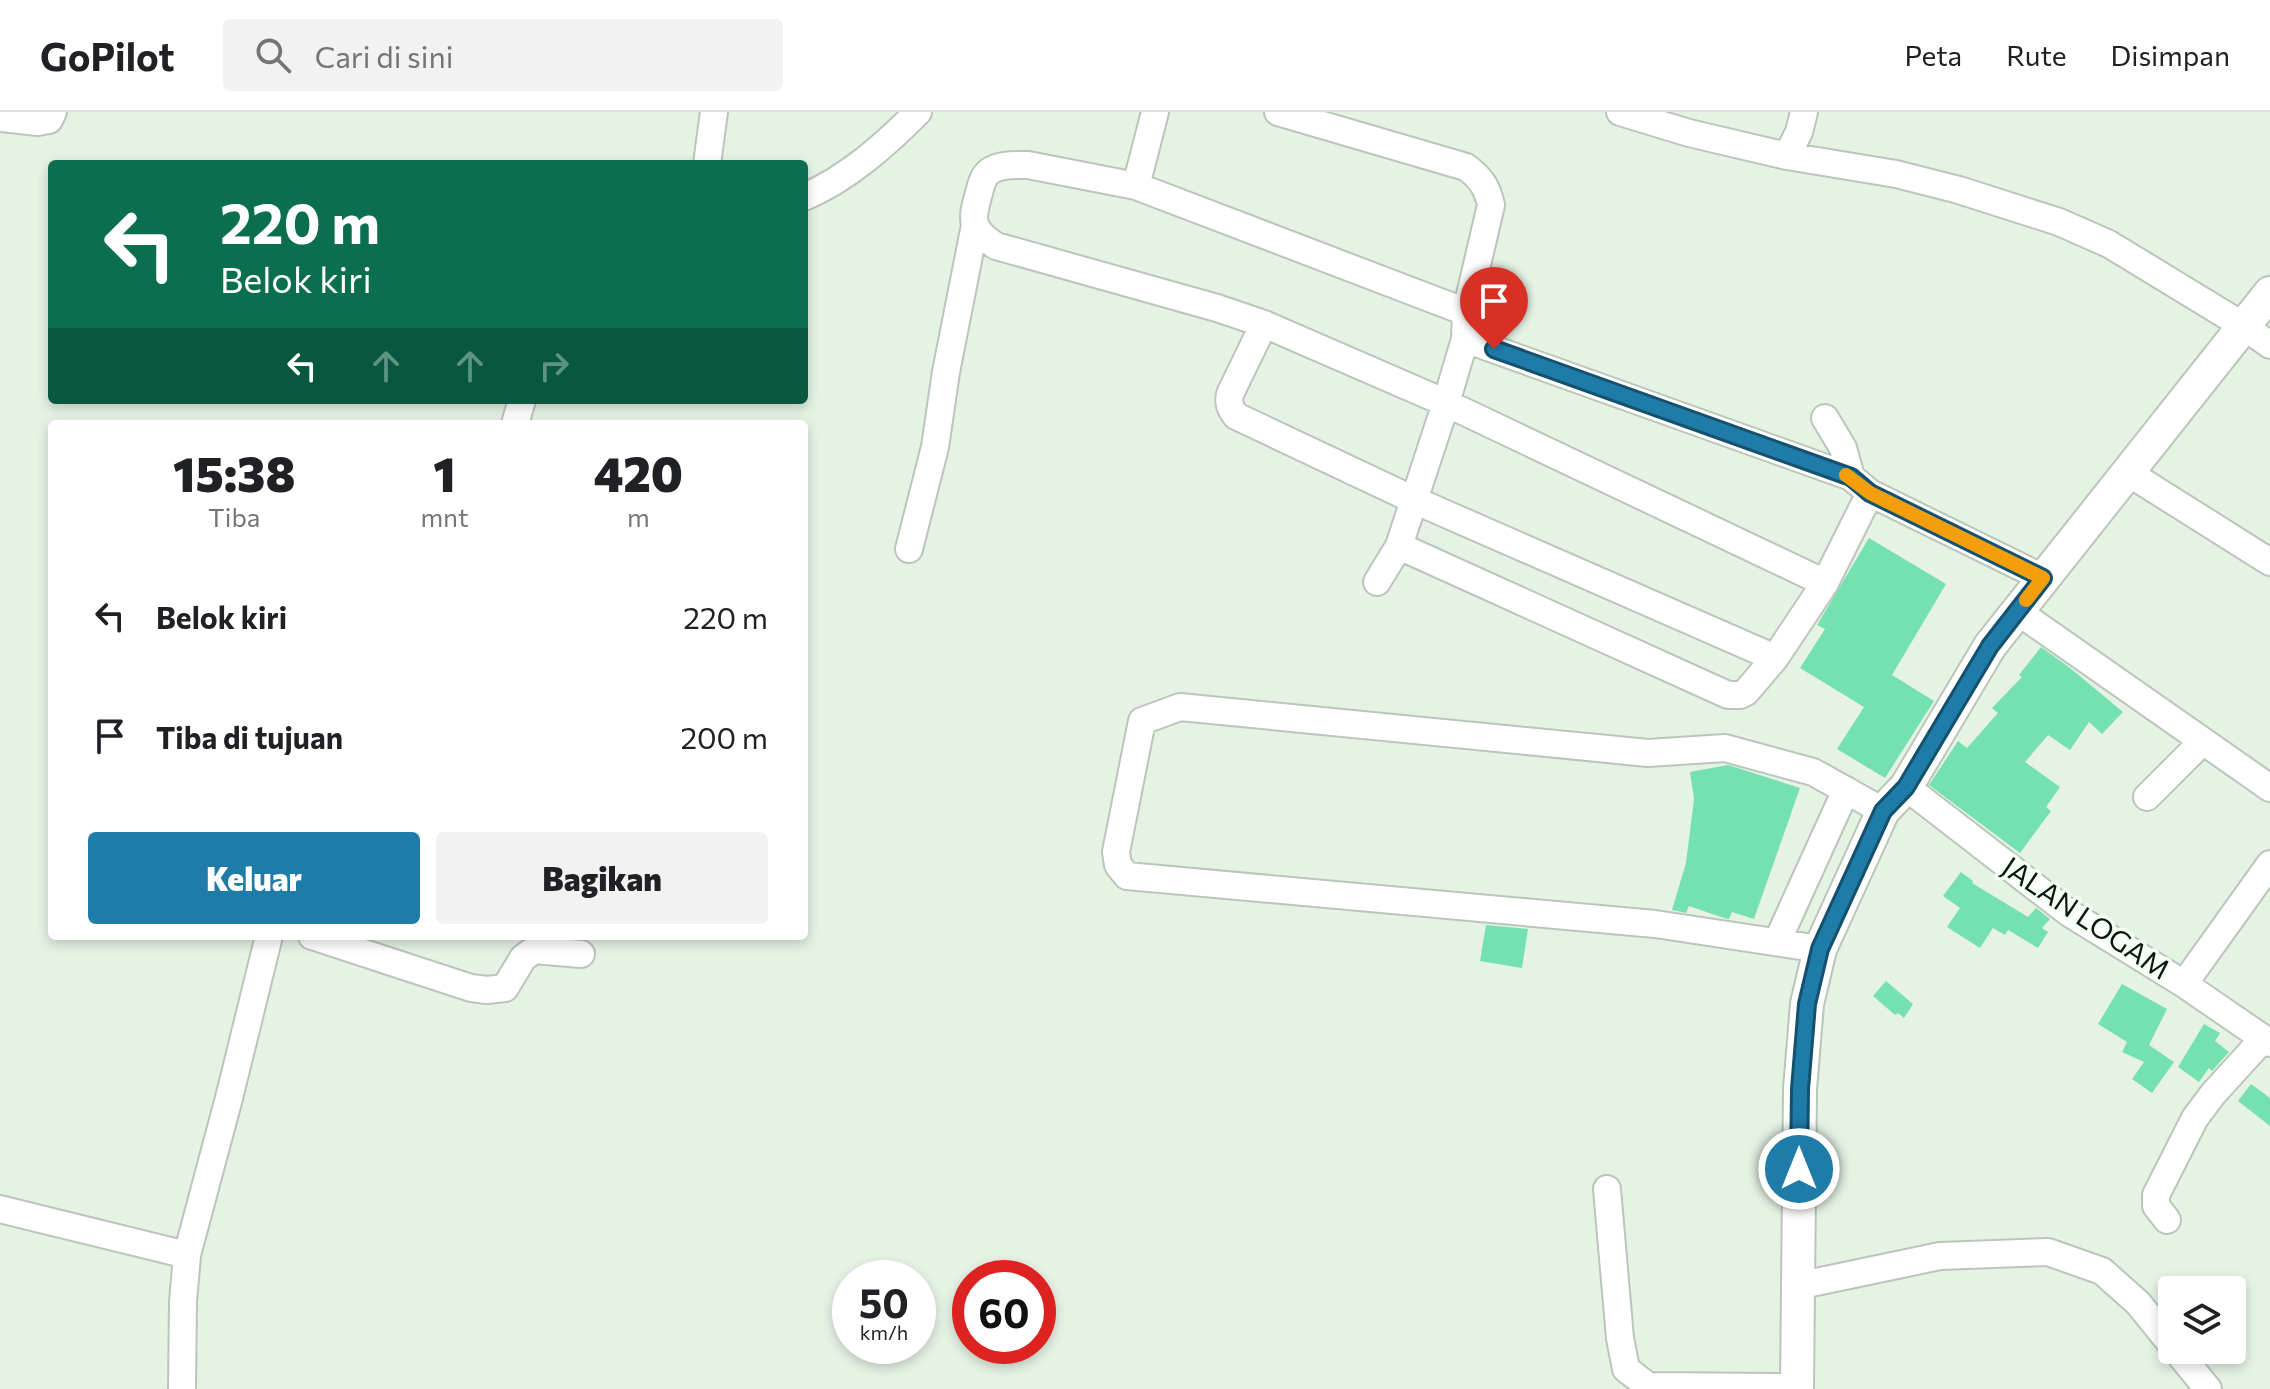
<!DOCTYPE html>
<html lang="id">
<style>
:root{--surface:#fff;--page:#f2f2f2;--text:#202124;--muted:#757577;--line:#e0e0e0;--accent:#1f7ca9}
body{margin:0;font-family:Commissioner,sans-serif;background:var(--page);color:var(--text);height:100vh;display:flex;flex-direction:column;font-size:30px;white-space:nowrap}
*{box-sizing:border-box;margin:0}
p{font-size:26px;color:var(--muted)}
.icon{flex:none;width:44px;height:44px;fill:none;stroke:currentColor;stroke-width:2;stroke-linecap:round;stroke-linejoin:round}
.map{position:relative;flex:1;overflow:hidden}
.drawer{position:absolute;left:48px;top:308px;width:760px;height:520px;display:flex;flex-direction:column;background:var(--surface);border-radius:8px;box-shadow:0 4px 12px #0003}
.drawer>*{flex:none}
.hud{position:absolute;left:48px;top:48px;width:760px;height:244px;border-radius:8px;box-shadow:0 4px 12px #0003;background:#0b6e4f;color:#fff;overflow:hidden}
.tools{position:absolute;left:2158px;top:1164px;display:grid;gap:16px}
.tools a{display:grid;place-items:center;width:88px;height:88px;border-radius:8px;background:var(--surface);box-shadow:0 4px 12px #0003;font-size:40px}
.speed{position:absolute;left:832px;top:1148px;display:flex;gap:16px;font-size:40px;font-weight:700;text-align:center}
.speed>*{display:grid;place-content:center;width:104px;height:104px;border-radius:50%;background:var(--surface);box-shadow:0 4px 12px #0003;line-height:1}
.speed small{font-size:20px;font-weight:400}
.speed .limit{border:12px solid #d22;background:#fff;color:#111}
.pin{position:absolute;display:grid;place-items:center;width:68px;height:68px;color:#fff;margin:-82px -34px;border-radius:50% 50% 50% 0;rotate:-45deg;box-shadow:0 0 8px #0007}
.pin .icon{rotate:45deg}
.me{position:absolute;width:88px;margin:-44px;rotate:0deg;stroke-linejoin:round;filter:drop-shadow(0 0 6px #0008)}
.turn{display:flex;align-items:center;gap:28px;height:168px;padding:0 40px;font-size:36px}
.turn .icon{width:104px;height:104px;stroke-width:2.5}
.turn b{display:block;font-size:56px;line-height:68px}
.lanes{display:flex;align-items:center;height:76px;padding:0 40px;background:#0003;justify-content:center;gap:40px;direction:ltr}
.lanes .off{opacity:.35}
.eta{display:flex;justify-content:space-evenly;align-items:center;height:136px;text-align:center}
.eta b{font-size:48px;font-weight:800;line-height:56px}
.primary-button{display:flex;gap:16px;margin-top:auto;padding:16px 40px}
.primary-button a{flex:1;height:92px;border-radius:8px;background:var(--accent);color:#fff;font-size:32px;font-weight:800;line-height:92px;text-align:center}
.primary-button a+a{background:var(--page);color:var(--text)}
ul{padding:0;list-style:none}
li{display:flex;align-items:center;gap:24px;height:120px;padding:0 40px}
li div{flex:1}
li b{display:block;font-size:30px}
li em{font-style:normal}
header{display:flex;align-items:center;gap:48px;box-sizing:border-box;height:112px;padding:0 40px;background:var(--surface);border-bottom:2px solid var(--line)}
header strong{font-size:38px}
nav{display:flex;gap:44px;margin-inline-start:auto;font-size:28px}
.search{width:560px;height:72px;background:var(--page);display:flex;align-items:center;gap:20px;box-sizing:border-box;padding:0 28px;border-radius:8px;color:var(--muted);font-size:30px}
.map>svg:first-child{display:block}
.building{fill:#76e1b0}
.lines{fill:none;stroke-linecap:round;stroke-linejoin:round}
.minor-casing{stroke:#bac6b9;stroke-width:30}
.major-casing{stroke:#bac6b9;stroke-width:36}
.minor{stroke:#fff;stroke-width:26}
.major{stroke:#fff;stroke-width:32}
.route-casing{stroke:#14516e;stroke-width:20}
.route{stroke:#1f7ca9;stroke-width:14}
.slow{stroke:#f59e0b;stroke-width:14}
.labels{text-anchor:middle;stroke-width:7;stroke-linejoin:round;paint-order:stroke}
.street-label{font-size:28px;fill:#0f130f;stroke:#f2fff2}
</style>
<header>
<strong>GoPilot</strong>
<div class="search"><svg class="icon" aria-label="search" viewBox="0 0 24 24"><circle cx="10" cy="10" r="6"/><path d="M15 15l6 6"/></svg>Cari di sini</div>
<nav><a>Peta</a><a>Rute</a><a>Disimpan</a></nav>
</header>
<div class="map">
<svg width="2270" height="1277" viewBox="0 0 2270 1277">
<rect width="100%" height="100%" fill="#e5f2e4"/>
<path class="building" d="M1869,426L1946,472L1892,563L1934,589L1885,666L1837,637L1864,595L1800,556L1825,517L1817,513Z
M2041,535L2070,556L2123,600L2102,622L2089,610L2070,638L2048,623L2025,650L2060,675L2046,695L2051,699L2020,741L1929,673L1958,629L1967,636L1998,601L1992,596L2022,565L2019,563Z
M1728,653L1800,676L1754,807L1732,800L1729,807L1724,806L1689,794L1686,801L1672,798L1686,751L1694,687L1690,660Z
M1961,760L1973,769L1972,771L2028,805L2036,796L2050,807L2042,816L2048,820L2038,836L2008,818L2005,823L1993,816L1980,836L1947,815L1960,796L1943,784Z
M1486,813L1528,817L1522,856L1480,849Z
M1886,869L1913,892L1904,906L1898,901L1895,903L1873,884Z
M2122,872L2167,897L2149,933L2174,950L2152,981L2132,967L2144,950L2122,940L2127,930L2098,912Z
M2204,912L2220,921L2215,929L2229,940L2212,959L2209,956L2199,970L2178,955Z
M2251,972L2270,986V1014L2238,989Z"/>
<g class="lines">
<defs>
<path id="minor" d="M1278,0L1466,55C1481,66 1487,75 1491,93L1466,200L1465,227L1446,291L1399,434L1377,470
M1620,0L1689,21L1787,44L1896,62L1959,78L2059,110L2109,132L2242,213L2270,233
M0,6L38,10L49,8L53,0
M1787,44L1799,20L1804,0
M707,52L714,0
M1136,74L1155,0
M804,85C847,67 885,33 918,0
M1466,200L1136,74L1028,53C1016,53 1000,52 990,59C983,64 981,73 979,81C971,108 970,117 996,134L1217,196L1264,212L1446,291L1825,471
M1264,212L1230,282C1228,291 1230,296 1236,304L1414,388L1775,546L1825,471L1870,381
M1465,227L1851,365L1870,381L2043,466
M1825,306L1843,336L1851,365
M515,312L522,288
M2127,360L2270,450
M1399,434L1728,583H1740L1746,580L1775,546
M909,437L935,335L946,260L975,113
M2017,499L2270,676
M1906,675L2069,801L2184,872L2270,931
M2147,685L2203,629
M312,824L471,876L487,878L505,876L523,846L534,838L581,842
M1777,830L1846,678
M1820,837L1655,812L1127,764L1118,753L1116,740L1142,609L1180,595L1648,641L1725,636L1813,660L1883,699
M2184,872L2270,752
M1607,1077L1620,1226L1626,1257L1648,1274L1796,1275
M0,1097L187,1143
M2167,1108L2156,1094V1083L2195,1006L2213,982L2263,927
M1797,1174L1940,1144L2048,1140L2102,1159L2138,1191L2172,1233
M2176,1238L2208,1277
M182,1277L183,1190L187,1143L229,986L269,824"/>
<path id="major" d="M1797,1277L1800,977L1807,892L1820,837L1883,699L1906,675L1990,534L2270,181"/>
</defs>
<use href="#minor" class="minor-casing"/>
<use href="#major" class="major-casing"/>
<use href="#minor" class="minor"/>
<use href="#major" class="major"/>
</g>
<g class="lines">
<defs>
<path id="route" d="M1494,237L1851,365L1870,381L2043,466L1990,534L1906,675L1883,699L1820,837L1807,892L1800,977L1799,1057"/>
</defs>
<use href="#route" class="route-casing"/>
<use href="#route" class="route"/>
<path class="slow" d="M1846,363L1870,381L2043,466L2026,488"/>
</g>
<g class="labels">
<g class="street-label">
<text transform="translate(2086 806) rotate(34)" y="10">JALAN LOGAM</text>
</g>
</g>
</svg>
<div class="tools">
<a><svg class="icon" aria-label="layers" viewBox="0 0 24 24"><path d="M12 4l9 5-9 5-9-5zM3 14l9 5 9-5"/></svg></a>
</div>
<div class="speed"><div>50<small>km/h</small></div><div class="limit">60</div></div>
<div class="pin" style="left:1494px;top:237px;background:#d93025"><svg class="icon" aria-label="arrive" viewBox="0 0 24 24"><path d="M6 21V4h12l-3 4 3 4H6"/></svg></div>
<svg class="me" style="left:1799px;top:1057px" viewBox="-20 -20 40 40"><circle r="17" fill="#1f7ca9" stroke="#fff" stroke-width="3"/><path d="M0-11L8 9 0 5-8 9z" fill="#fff"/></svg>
<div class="hud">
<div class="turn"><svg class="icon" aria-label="left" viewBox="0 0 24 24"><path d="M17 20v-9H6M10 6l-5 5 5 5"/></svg><div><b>220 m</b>Belok kiri</div></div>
<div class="lanes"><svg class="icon" aria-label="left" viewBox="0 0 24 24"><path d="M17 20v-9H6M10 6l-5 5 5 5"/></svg><svg class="icon off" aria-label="ahead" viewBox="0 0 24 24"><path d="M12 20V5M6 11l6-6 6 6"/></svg><svg class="icon off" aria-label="ahead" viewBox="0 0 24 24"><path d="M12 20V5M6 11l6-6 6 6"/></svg><svg class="icon off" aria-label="right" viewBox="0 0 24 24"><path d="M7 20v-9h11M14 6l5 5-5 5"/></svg></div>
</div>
<section class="drawer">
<div class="eta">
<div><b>15:38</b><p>Tiba</p></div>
<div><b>1</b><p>mnt</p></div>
<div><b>420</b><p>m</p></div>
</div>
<ul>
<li><svg class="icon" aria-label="left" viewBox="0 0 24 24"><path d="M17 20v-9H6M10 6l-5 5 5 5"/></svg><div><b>Belok kiri</b></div><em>220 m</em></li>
<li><svg class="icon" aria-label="arrive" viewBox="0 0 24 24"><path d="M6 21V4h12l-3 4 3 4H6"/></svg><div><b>Tiba di tujuan</b></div><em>200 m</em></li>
</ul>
<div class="primary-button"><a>Keluar</a><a>Bagikan</a></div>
</section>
</div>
